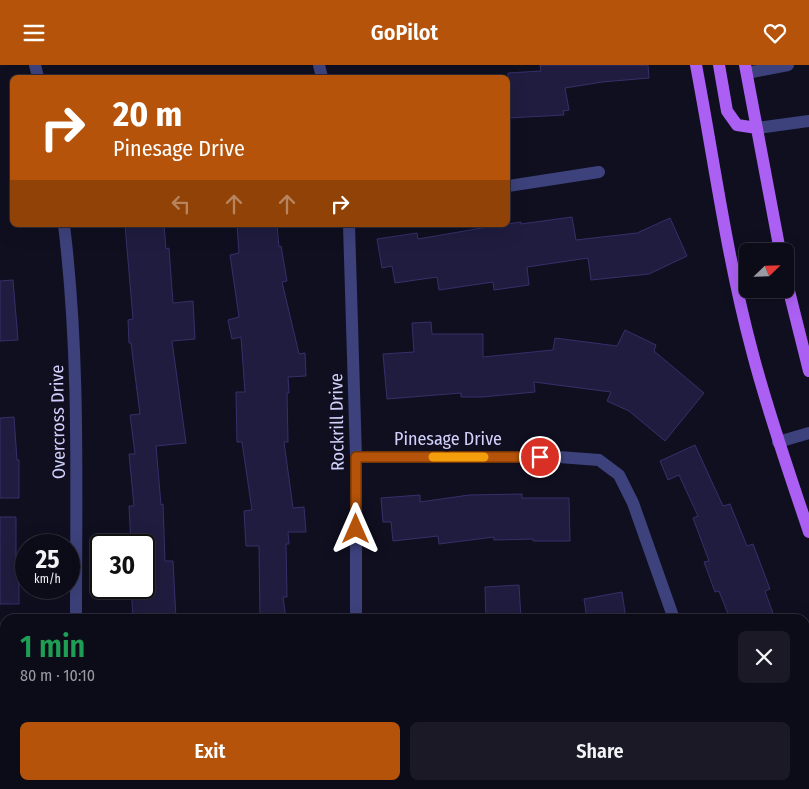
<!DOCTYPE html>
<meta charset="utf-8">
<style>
:root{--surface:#0c0b18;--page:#1a1925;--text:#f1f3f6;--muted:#9a9ba2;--line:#2c2b37;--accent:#b45309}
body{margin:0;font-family:"Fira Sans Condensed",sans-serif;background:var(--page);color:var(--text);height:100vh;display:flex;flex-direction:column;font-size:19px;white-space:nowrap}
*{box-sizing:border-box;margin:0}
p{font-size:16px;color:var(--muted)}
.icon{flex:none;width:28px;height:28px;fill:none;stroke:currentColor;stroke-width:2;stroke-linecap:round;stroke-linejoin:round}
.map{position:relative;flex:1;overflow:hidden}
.side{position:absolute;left:0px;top:549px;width:810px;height:176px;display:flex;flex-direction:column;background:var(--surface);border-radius:15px 15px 0 0;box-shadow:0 5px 20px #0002,0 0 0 1px var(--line)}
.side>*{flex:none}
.hud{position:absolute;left:10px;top:10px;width:500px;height:152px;border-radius:8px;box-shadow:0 5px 20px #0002,0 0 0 1px var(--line);background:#b45309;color:#fff;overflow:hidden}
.needle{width:32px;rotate:67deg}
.fabs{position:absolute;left:739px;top:178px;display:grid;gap:10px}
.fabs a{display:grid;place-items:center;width:55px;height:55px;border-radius:8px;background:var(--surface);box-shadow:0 5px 20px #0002,0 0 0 1px var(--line);font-size:25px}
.speed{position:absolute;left:15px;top:469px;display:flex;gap:10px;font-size:25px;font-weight:700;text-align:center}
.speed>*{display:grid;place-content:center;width:65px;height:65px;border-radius:50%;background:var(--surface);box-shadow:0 5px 20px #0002,0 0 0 1px var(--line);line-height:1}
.speed small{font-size:12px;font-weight:400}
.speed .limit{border:2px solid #111;border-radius:8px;background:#fff;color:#111}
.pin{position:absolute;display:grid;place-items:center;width:42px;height:42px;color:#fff;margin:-21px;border:2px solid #fff;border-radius:50%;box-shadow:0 1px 5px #0007}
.me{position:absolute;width:55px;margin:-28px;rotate:0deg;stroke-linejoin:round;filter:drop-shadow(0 0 4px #0008)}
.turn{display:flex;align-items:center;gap:18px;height:105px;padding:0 20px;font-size:22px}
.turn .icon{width:65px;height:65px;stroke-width:2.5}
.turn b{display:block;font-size:35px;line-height:42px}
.lanes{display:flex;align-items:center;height:48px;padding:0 20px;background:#0003;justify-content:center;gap:25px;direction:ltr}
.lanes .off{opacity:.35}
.round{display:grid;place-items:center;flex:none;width:52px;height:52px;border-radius:8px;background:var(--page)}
.summary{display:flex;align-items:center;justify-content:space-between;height:85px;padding:0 20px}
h1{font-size:30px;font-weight:600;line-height:38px;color:#1e9e55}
.cta{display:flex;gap:10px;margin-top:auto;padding:10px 20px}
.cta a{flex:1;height:58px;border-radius:8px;background:var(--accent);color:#fff;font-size:20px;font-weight:600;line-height:58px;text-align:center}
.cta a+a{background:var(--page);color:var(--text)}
header{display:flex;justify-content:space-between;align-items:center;height:65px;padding:0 20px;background:var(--accent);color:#fff;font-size:22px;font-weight:600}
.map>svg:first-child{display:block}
.building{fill:#1f1c3f;stroke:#35306a}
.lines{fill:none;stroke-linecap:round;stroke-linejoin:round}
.minor{stroke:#3d427c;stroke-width:12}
.major{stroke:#ac60f3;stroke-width:12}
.route-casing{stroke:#753606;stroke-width:12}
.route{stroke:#b45309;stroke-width:9}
.slow{stroke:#f59e0b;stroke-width:9}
.labels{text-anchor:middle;stroke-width:5;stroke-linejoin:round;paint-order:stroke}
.street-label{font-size:18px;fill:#d1d1fc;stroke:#100f20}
</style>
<header><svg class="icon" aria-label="menu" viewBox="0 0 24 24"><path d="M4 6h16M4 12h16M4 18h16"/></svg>GoPilot<svg class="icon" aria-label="heart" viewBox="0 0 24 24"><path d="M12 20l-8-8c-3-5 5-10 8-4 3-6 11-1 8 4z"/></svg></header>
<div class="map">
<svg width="809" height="724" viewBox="0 0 809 724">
<rect width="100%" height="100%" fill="#100f20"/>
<path class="building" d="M540,0H648L649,13L602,17L565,23L569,45L563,46L564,50L508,53V8L541,6Z
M572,152L576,175L637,168L670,153L687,191L649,209L591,215L588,193L527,202L529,220L494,225L493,217L439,225L437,212L395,218L392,201L382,203L377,174L417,168L418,174L499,160L521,157V159Z
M125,160H164L166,184L169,183L173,238L193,236L195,274L172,276L186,378L156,381L161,440L163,439L165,496H173L176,554H133L131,522H144V480H131L129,441H134L129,389H135L130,350L140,349L131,278H129L128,255L133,254Z
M237,160H277L279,182L281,181L287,216L282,217L299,289L305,288L306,311L288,312L289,328H287L288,377H284L293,443L304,442L306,467H288L289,479H286L287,532H283L286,554H260L259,481H246L244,446L252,445L242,377H237L236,327H245L241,272L232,274L228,255L239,252L230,190L239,188Z
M13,215L18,275L0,276V216Z
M431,257L432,269H483V292L553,285L555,273L617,281L625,265L656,280L654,286L704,328L665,376L629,346L607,336L611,327L534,317L535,327L482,332H461V328L387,334L383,289L414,287L412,258Z
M14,352L17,395H19V433H0V353Z
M695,380L723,441L730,439L747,481L753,479L770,524L765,526L775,554H730L719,526L715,527L704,497L709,496L693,453L698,451L679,410L668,415L660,396Z
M522,429V433H569L570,476H533V474L494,475V472L439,479L438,471L393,476L391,457H383L381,433L420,430V437L469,430Z
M0,452H16V500H19V539H0Z
M519,520L521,554H486L485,522Z
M622,527L626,554H587L584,534Z"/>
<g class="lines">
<path class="minor" d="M35,0L38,12
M319,0L322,12
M747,8L788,0
M757,63L809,56
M508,121L599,107
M64,160C80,290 76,423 76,554
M349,160L356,392V554
M778,377L809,368
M356,392H559L599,395L619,410L633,438L674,554
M75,724V720
M352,724L353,720"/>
<path class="major" d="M696,0C714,95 727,193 752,286C768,348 789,407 809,467
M719,0L727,46L737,60L757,63
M745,0L780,186
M785,210L809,306"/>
</g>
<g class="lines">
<defs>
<path id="route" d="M356,464V392H540"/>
</defs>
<use href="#route" class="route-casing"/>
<use href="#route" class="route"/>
<path class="slow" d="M433,392H484"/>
</g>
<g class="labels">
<g class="street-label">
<text transform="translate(58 357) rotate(-91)" y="6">Overcross Drive</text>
<text transform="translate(337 357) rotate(-91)" y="6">Rockrill Drive</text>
<text x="448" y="380">Pinesage Drive</text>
</g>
</g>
</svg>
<div class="fabs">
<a><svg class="needle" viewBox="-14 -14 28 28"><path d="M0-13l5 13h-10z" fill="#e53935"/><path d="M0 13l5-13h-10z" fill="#9a9ba2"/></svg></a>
</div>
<div class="speed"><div>25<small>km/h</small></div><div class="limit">30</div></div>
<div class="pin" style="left:540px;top:392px;background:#d93025"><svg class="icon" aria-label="arrive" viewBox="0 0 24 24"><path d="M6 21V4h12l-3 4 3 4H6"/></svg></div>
<svg class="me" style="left:356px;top:464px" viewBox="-20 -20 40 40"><path d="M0-17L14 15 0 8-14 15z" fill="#b45309" stroke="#fff" stroke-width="4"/></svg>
<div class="hud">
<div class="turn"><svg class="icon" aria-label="right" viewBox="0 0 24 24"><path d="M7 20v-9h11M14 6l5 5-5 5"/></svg><div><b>20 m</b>Pinesage Drive</div></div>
<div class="lanes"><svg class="icon off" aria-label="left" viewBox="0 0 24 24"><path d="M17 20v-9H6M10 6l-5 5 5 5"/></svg><svg class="icon off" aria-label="ahead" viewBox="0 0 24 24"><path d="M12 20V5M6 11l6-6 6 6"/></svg><svg class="icon off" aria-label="ahead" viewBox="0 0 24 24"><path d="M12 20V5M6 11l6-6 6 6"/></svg><svg class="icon" aria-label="right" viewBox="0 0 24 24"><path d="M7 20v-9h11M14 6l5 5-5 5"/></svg></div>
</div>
<section class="side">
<div class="summary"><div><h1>1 min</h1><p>80 m · 10:10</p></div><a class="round"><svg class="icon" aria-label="close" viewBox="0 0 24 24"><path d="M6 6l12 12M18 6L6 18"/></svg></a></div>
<div class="cta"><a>Exit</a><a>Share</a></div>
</section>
</div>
